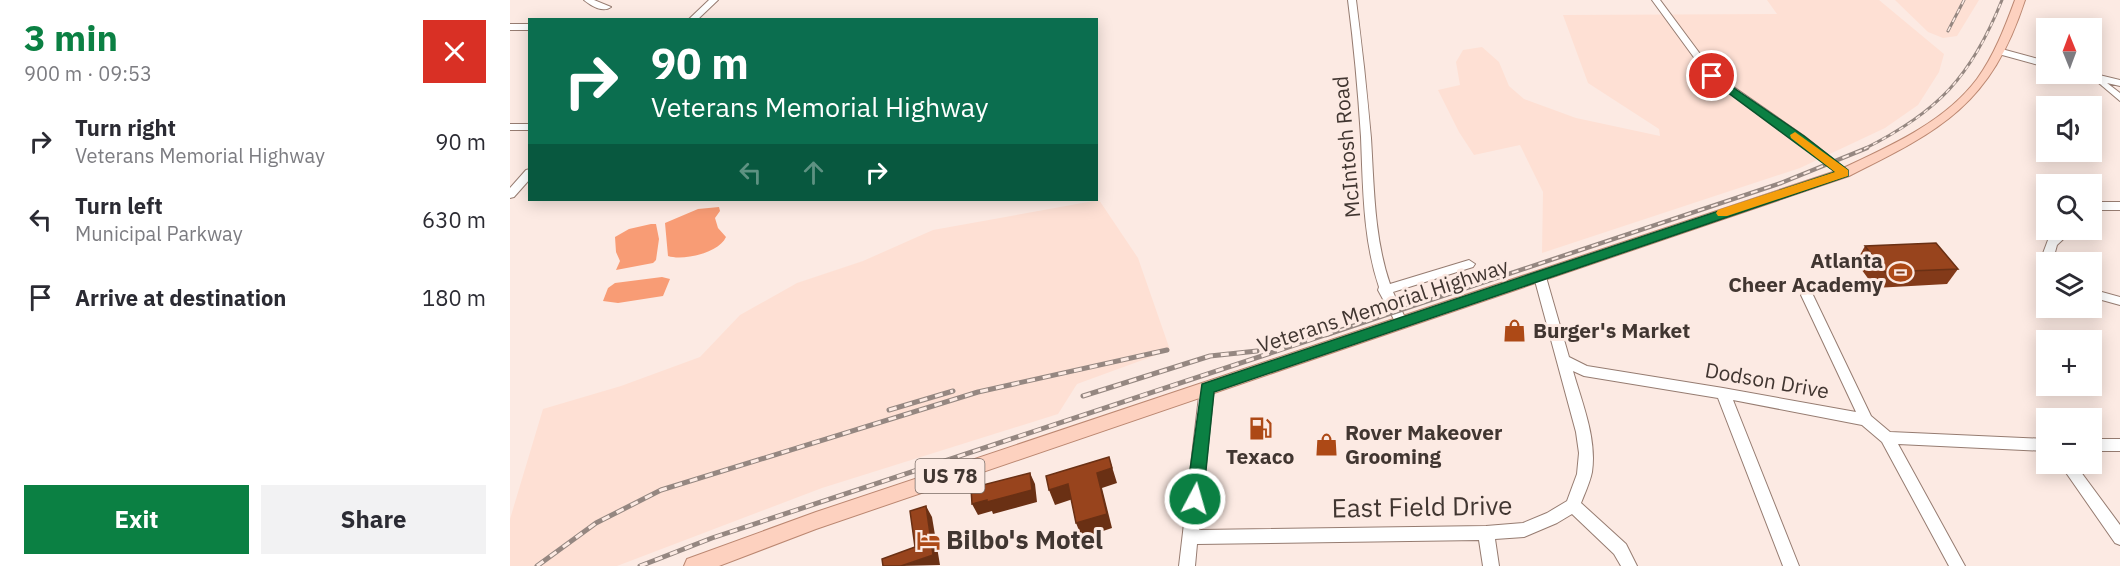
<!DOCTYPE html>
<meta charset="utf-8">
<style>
:root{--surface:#fff;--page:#f2f2f3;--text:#2b2b33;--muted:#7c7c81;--accent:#0b8043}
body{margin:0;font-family:"IBM Plex Sans",sans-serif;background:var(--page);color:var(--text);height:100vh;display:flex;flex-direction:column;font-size:22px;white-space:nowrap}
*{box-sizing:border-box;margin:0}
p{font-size:20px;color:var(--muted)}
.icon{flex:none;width:33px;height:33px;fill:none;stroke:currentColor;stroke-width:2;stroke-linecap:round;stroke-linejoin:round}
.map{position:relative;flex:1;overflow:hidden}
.details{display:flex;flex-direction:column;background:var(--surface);width:510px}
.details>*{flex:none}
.guide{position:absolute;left:18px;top:18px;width:570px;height:183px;border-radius:0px;box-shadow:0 3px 15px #0003;background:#0b6e4f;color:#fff;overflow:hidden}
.needle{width:39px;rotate:359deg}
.tools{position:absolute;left:1526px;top:18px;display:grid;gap:12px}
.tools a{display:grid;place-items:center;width:66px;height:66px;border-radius:0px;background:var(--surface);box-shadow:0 3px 15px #0003;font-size:30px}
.pin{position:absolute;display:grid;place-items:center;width:51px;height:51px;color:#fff;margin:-26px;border:3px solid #fff;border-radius:50%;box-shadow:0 2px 6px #0007}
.me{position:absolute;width:66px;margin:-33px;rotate:6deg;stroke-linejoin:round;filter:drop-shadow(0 0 4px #0008)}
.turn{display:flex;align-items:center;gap:21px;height:126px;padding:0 24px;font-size:27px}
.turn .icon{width:78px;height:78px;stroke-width:2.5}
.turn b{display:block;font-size:42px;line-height:51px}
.lanes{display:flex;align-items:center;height:57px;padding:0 24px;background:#0003;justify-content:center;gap:30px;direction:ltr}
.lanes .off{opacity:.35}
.round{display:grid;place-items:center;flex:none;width:63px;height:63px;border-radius:0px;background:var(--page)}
.summary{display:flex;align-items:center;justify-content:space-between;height:102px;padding:0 24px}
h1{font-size:36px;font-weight:800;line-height:45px;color:var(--accent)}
.cta{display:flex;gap:12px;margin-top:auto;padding:12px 24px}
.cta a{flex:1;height:69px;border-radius:0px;background:var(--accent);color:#fff;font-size:24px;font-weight:800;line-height:69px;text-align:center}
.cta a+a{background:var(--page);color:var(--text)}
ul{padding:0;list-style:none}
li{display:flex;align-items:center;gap:18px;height:78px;padding:0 24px}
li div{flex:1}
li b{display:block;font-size:22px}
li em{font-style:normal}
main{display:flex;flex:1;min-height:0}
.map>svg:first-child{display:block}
.built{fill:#fee0d4}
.water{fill:#f89c75}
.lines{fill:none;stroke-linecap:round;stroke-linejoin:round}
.minor-casing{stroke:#967c71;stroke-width:2}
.major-casing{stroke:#bb8771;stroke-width:2}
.minor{fill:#fff;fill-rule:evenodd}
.major{fill:#fdd1bf;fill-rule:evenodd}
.rail-far2-casing{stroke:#958781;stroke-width:3}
.rail-far1-casing{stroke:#958781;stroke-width:4.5}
.rail-casing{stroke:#958781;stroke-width:5}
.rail-far2{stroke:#fceae3;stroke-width:1.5;stroke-dasharray:5;stroke-linecap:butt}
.rail-far1{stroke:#fceae3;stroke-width:2;stroke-dasharray:7;stroke-linecap:butt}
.rail{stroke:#fceae3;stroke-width:3;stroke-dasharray:8;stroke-linecap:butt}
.wall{fill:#833a19}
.shaded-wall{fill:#6a3014}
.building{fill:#98441d;stroke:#6a3014;stroke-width:1.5}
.route{fill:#0b8043;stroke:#07532c;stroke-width:1.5}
.slow{fill:#f59e0b}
.labels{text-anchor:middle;stroke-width:6;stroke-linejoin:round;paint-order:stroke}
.shield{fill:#fceae3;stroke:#796c66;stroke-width:1.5}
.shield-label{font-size:20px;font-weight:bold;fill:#413631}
.street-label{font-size:21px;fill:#413631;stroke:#fceae3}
.poi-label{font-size:21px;font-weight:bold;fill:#413631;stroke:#fceae3;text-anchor:start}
.near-street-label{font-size:26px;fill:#413631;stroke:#fceae3}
.near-poi-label{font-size:26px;font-weight:bold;fill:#413631;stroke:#fceae3;text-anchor:start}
</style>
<main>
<section class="details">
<div class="summary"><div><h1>3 min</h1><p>900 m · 09:53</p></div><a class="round" style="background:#d93025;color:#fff"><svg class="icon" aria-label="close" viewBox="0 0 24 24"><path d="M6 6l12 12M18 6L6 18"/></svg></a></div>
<ul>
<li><svg class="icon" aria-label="right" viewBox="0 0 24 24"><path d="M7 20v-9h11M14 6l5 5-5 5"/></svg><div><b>Turn right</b><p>Veterans Memorial Highway</p></div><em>90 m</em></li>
<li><svg class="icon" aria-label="left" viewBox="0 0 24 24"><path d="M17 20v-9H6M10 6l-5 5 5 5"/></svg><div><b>Turn left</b><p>Municipal Parkway</p></div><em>630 m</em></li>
<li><svg class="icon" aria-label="arrive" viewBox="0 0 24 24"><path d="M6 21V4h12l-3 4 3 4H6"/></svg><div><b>Arrive at destination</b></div><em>180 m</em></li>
</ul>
<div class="cta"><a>Exit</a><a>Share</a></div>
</section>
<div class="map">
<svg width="1610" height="566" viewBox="0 0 1610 566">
<rect width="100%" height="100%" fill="#fceae3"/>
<path class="built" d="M1257,0H1369L1434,54L1429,72L1408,105L1375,128L1290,168L1032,253L1033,192L1010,145L964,155L949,132L928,90L950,85L946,62L953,50L972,47L989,62L999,86L1014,99L1066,118L1150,136L1149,129L1078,83L1053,15L1267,14Z
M1385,0H1469L1447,36L1433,38L1418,32Z
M589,200L628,258L660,350L567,384L548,414L312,488L107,566H0V519L33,409L111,386L190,357L230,315L287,283L353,261L423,230Z"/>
<path class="water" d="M209,207L210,211L205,218L208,228L216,237C209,253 173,261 158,256L155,223L188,209Z
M141,224H146L149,239L146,260L143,263L106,270L110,261L106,252L105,237L119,229Z
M152,277L160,279L153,296L108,303L93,301L98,288L105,283Z"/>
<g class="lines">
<defs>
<path id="minor" d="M74,0H84L101,7C93,13 81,6 74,0Z
M199,0H208L187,20H178Z
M838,0H846C852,46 857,92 861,138C864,186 864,238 880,284L959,260L965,264L963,267L883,292L898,324L896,327H888L868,290L869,287C853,240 853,187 851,137C848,91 844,46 838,0Z
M1142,0H1150L1205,74L1294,136L1338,171L1339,173L1338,175H1330L1286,140L1199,78Z
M0,24H20V30H0Z
M1488,48L1536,61V67L1485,53V49Z
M1581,73L1610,80V86L1597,83L1610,93V101L1584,79L1568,74Z
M0,124H20V130H0Z
M20,169V179L4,197L0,198V188L16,170Z
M1587,202H1610V210H1589L1581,213V205Z
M1551,230H1563L1547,245L1544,256L1548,262H1536L1532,256L1538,240Z
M1030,273L1036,277L1059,357L1077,366L1213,388L1346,412L1291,295L1297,291L1303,295L1361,416L1380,432L1536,439V451L1388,444L1455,566H1439L1372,442L1352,425L1223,400L1289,566H1273L1208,398L1074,376L1063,371C1072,403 1087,438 1082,472C1080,482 1075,493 1071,503L1116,544L1127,566H1111L1104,554L1062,514L1047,523L1014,537L985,539L989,566H973L969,540L687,544L685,566H669L690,388L692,384L697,383L702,384L704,388L689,530L976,526L1013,523L1037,513L1057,501L1067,474L1069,453L1066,432L1024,277Z
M1581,289L1610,297V305L1581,297Z
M1581,439H1610V451H1581Z
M1550,464H1565L1610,525V545L1605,543Z"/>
<path id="major" d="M1505,0H1515C1481,104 1432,130 1339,176L306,529L209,566H174L177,559L306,512L1329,170C1378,147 1434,123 1467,79C1484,56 1495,27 1505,0Z"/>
</defs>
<use href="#minor" class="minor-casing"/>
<use href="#major" class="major-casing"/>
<use href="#minor" class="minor"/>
<use href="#major" class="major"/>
<defs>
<path id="rail-far2" d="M1438,31L1454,0
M1354,149C1428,112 1461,77 1492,0"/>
<path id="rail-far1" d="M816,335L1271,183L1357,148"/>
<path id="rail" d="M573,396L700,356L747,351
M379,410L443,391
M27,566L86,523L151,490L468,392L657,350
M130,566L202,538L821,333"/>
</defs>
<use href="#rail-far2" class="rail-far2-casing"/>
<use href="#rail-far1" class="rail-far1-casing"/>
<use href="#rail" class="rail-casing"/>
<use href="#rail-far2" class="rail-far2"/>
<use href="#rail-far1" class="rail-far1"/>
<use href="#rail" class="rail"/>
</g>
<path class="wall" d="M1355,246L1448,269L1437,284L1365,288L1346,262Z"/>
<path class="shaded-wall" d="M599,457L607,483L592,488L602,528L572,538L566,523L587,473Z
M520,473L525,484L527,502L483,514L482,511L468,515L462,504Z
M558,484L563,499L545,505L539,490Z
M416,506L422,517L430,565L391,566L423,555Z"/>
<path class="building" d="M1426,243L1448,269L1375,272L1355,246Z
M599,457L602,468L587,473L597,514L566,523L558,484L539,490L536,476Z
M520,473L522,490L477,502V500L462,504L461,488Z
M416,506L423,555L391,566H373L372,559L405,547L400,511Z"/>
<path class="route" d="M1202,73L1294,136L1338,170V176L704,392L693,499L691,505L685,507L679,505L676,499L692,384L1325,172L1198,78L1197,76Z"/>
<path class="slow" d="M1285,132L1338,170V176L1217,216H1208L1206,213L1208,210L1325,172L1281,138L1280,135Z"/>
<defs>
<symbol id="stadium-bare" viewBox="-9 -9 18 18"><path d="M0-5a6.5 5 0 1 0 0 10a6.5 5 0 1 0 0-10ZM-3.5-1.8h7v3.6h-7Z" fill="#ad4916" stroke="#fceae3" stroke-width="2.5" paint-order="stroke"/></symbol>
<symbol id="shop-bare" viewBox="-9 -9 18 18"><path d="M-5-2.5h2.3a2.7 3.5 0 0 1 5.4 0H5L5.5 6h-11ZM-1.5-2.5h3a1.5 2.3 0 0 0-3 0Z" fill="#ad4916" stroke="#fceae3" stroke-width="2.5" paint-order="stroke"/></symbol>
<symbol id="fuel-bare" viewBox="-9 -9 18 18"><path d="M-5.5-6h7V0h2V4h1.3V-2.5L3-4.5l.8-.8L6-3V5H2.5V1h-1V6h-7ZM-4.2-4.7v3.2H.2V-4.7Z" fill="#ad4916" stroke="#fceae3" stroke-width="2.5" paint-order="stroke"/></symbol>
<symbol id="hotel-bare" viewBox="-9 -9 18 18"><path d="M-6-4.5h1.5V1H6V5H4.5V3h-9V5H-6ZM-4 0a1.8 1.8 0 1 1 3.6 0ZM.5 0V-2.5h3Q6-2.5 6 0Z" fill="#ad4916" stroke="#fceae3" stroke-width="2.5" paint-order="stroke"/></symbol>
</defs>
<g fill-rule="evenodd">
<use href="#stadium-bare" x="1374" y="256" width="33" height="33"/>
<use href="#shop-bare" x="988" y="314" width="33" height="33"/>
<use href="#fuel-bare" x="734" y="412" width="33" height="33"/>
<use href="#shop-bare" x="800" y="428" width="33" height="33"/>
<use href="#hotel-bare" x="402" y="524" width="33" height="33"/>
</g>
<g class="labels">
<rect class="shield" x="405.5" y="459" width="69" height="34" rx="4.5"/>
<g class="shield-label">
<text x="440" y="483">US 78</text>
</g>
<g class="street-label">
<text transform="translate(837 147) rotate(-95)" y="7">McIntosh Road</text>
<text transform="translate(873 306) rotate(-18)" y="7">Veterans Memorial Highway</text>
<text transform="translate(1257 381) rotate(10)" y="7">Dodson Drive</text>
</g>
<g class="poi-label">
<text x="1373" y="268" text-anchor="end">Atlanta<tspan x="1373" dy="24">Cheer Academy</tspan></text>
<text x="1023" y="338">Burger's Market</text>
<text x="835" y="440">Rover Makeover<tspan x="835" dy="24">Grooming</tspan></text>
<text x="750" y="464" text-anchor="middle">Texaco</text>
</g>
<g class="near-street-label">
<text transform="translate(912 507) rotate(-1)" y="9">East Field Drive</text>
</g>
<g class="near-poi-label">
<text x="436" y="549">Bilbo's Motel</text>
</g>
</g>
</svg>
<div class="tools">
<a><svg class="needle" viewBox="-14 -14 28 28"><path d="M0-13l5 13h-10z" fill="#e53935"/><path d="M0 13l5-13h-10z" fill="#7c7c81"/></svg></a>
<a><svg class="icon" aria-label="sound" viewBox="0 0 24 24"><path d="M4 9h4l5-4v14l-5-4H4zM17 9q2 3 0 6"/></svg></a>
<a><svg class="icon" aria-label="search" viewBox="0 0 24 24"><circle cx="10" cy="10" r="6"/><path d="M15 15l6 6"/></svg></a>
<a><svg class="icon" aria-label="layers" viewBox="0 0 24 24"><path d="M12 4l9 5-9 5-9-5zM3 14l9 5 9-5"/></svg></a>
<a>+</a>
<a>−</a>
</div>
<div class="pin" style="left:1202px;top:76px;background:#d93025"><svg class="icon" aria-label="arrive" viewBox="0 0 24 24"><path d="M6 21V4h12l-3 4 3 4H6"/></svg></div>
<svg class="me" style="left:685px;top:499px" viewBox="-20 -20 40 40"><circle r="17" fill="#0b8043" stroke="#fff" stroke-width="3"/><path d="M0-11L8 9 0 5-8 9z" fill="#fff"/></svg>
<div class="guide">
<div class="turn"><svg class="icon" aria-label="right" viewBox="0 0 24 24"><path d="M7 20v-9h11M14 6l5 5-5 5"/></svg><div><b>90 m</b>Veterans Memorial Highway</div></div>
<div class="lanes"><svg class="icon off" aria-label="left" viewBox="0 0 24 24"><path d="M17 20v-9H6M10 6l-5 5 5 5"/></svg><svg class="icon off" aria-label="ahead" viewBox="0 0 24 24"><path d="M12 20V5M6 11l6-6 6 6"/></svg><svg class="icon" aria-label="right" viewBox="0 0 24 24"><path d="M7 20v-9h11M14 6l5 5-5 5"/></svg></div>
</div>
</div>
</main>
